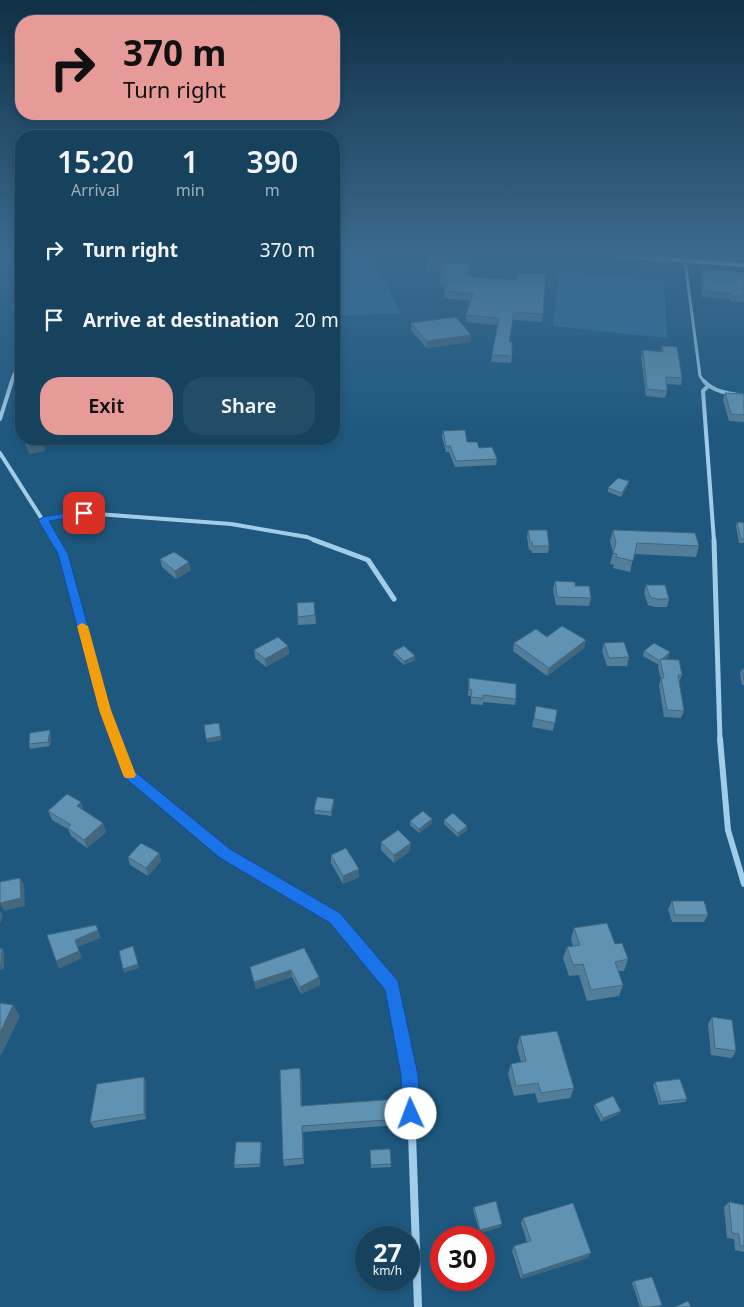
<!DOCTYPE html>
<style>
:root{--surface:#16425e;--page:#234d67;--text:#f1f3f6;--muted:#9eb0bc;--line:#355b73;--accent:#e69b98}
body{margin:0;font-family:"Noto Sans",sans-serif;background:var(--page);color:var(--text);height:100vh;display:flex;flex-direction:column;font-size:19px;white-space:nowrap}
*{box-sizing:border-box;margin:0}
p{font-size:16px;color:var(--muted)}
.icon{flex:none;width:28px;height:28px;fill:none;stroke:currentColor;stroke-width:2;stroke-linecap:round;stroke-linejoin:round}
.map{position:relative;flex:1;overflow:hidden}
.details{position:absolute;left:15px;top:130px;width:325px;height:315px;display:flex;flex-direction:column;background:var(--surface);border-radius:20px;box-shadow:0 2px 8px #0003,0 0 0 1px var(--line)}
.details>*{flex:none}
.top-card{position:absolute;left:15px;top:15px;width:325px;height:105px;border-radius:20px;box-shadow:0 2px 8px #0003,0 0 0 1px var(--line);background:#e69b98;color:#111;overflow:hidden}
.speed{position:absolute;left:355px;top:1226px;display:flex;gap:10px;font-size:25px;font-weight:700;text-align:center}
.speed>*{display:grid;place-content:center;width:65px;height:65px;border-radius:50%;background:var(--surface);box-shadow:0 2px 8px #0003,0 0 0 1px var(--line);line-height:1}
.speed small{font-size:12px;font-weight:400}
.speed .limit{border:8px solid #d22;background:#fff;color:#111}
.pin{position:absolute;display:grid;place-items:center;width:42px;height:42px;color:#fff;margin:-21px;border-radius:10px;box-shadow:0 2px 8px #0006}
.me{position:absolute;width:55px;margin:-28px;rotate:358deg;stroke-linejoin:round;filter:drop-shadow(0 0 4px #0008)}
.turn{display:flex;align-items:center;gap:18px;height:105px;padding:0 25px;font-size:22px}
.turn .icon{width:65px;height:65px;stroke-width:2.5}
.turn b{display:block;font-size:35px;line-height:42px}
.eta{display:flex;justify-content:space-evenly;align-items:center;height:85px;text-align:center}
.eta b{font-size:30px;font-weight:600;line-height:35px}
.cta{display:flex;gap:10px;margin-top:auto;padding:10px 25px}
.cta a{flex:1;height:58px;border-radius:20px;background:var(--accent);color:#111;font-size:20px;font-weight:600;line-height:58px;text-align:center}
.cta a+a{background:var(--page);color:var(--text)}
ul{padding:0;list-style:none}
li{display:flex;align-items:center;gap:15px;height:70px;padding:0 25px}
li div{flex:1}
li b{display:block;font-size:19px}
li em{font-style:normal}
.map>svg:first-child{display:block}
.green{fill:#2e719a}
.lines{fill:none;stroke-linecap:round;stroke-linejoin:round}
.minor-far4{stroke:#a2cde8;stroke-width:3}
.minor-far3{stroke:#a2cde8;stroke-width:4}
.minor-far2{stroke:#a2cde8;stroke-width:5}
.minor-far1{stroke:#a2cde8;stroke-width:6}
.minor{stroke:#a2cde8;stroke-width:8}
.trunk{fill:#f2f8fe;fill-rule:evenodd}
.wall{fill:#537e9a}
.shaded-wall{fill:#43677d}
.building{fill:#6093b3;stroke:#43677d}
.route{fill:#1a73e8;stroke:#114b97}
.slow{fill:#f59e0b}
</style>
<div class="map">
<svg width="744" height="1307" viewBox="0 0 744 1307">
<rect width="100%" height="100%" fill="#1e587e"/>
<path class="green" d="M334,256H371L401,313L334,316Z
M559,272L664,281L667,338L553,326Z"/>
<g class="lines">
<path class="minor-far4" d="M685,261L700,376L705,383
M11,383L14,374L21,364"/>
<path class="minor-far3" d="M704,381C713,392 731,394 744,396
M708,386L703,391L714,541
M0,419L12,381
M0,453L56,541
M43,519L84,513L231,524L307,537L317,541"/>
<path class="minor-far2" d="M55,540L63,554L105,710L116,740
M314,540L368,560L394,599
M714,540L720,740"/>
<path class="minor-far1" d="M116,739L129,774L225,853L335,918L392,986L393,991
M720,739L728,830L744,884"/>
<path class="minor" d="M393,990L410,1075L418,1307"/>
<path class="trunk" d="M614,256H652L744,263V267L618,258Z"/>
</g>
<path class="wall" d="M21,259V272H13L11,268Z
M471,263L469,275L543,314L542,322L513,320L509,342L512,356L511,363L491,362L498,325L466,322V315L471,301L444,298V291L446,287H443V284H440L441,272L426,271V264Z
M702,269L744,272V302H731L730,299L702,297L701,274Z
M21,292V312H14L12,306Z
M411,323L470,342L426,348L411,330Z
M662,346L682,378L681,385L667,384V391L665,398L646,396L641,357L643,350L661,352Z
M725,393L744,394V422L729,421L723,400Z
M443,431L479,448L497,459L496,465L455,467L449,452H446L442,437Z
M629,481L628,485L621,497L608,492V488Z
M737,522L744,523V543H739L736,526Z
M528,530L549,546L548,553H532L531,550H529L527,537Z
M613,530L699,546L696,557L634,554L630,572L613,568L614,565L610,564L613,553L610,541Z
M160,559L191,570L176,579L162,567Z
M555,581L575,586L591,598L589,606L556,605L553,590Z
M646,585L669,599L667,607H655L648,605L644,593Z
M314,602L316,624L298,625L297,603Z
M547,637L584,648L547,676L513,651L514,643Z
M604,643L629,657L627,666H607L602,651Z
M288,646L289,654L266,667L255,658L254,650Z
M394,651L415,656V660L404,665L393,655Z
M644,651L670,652L668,657L665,660L682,675L679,682L684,711L681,718L664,717L659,685L661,679L658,667L659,665L643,656Z
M742,669H744V685H742L740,673Z
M469,678L516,699L515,705L483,702V705L471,704V696H468Z
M536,706L557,710L553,731L532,727Z
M51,734L50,746L30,749L29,744Z
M334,799V803L331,816L315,814L314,810Z
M48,811H84L103,823L106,832L87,848L71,836L68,829L52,820Z
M444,820L467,826V830L458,837L444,824Z
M410,821L432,823L419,833L410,825Z
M381,842L410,851L394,863L381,850Z
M159,853L161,861L148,876L130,865L128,857Z
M331,855L359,877L343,884L331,863Z
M672,901L708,915L704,922H672L668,909Z
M574,928L615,944L628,959L624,971H618L623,985L619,996L587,1001L579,975L569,976L563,958L567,947L573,946L571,939Z
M304,948L319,977L320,985L301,994L292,977L256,989L250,967Z
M712,1017L736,1051L732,1058L711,1055L708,1024Z
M520,1036L574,1088L570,1098L538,1103L535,1093L514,1096L508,1074L511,1064L521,1062L517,1047Z
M301,1075L302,1106L400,1119L399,1125L303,1132L304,1164L284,1166L283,1160Z
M144,1077L146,1083V1119L94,1128L90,1122Z
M655,1082L687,1099L685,1102L659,1105L653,1085Z
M595,1104L619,1114L601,1122L594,1107Z
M262,1145L260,1167L235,1168L234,1165Z
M370,1150L391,1164V1167L371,1168Z
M729,1202L744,1205V1252L735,1250L734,1239L727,1238L724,1207Z
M474,1207L501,1227L480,1233L473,1210Z
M523,1218L588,1258L521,1279L512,1251L514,1246L527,1242L521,1223Z
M634,1281L662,1305L659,1307H640L632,1283Z"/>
<path class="shaded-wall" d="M471,335L470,342L426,348V341Z
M43,439H44L45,451L29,454L26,446Z
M629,481L628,485L621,497L622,493Z
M189,562L191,570L176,579L175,571Z
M586,640L584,648L547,676L549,668Z
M288,646L289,654L266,667L265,659Z
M670,652L668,657L661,663V660Z
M415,656V660L404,665V661Z
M50,730L51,734L50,746L48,742Z
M221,736L222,740L207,743L206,739Z
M334,799V803L331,816V812Z
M81,802L84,810L77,806Z
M432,819V823L419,833V829Z
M103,823L106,832L87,848L84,840Z
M467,826V830L458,837V833Z
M411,843L410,851L394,863V855Z
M159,853L161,861L148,876L146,868Z
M359,869V877L343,884V876Z
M20,878L24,885L25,906L4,911L0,903Z
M1,911L3,915L0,924V914Z
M96,925L101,938L78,947L82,958L59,969L56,961L75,940Z
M133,946L139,968L124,973L123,969Z
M2,948L4,952V969L0,970Z
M291,970L292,977L256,989L254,982Z
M319,977L320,985L301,994L300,987Z
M13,1005L20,1016L1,1056L0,1054V1033Z
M300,1068L301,1075L302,1112L301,1106Z
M144,1077L146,1083V1119L144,1114Z
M621,1111L619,1114L601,1122L603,1118Z
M302,1126L303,1132L304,1164L303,1158Z
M261,1142L262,1145L260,1167V1164Z
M502,1224L501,1227L480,1233V1230Z
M591,1253L588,1258L521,1279L523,1275Z"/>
<path class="building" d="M430,256H472L468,275L472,276V277L517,280L518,273H546L543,314L514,312L509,342H512V356L492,355L499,318L466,315L473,294L444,291L449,280H443L444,277H440L443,266L426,264Z
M21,259V267L11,268Z
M702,269L744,272V296H732L731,293L704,292Z
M21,292V306H12Z
M456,317L471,335L426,341L411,323Z
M662,346L677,347L682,378L666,377L667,391L647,389L643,350L663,352Z
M725,393L744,394V415L731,414Z
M465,430L467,442H477L479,448L492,447L497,459L456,461L450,446H446L443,431Z
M26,439H43V443L26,446Z
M618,478L629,481L622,493L608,488Z
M737,522L744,523V539H741Z
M528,530H547L549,546H533L532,542H530Z
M613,530L695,533L699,546L637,543L633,561L616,557L617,554L613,553L616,543Z
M174,552L189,562L175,571L160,559Z
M555,581L575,582V586H589L591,598L557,597Z
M646,585H665L669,599H657L650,597Z
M314,602L315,615L298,617L297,603Z
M562,626L586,640L549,668L514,643L536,629L547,637Z
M278,637L288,646L265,659L254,650Z
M624,642L629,657L609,658L604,643Z
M654,643L670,652L660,661L644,651Z
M404,646L415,656L404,661L394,651Z
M660,659L679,660L682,675H678L684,711L667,710L661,678H664Z
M742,669H744V681Z
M469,678L516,684V699L483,695V698L471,697L472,690L469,689Z
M536,706L557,710L555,723L534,719Z
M219,723L221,736L206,739L204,725Z
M50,730L48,742L29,744L30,733Z
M67,794L81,802L77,806L103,823L84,840L68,828L71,825L48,811Z
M317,797L334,799L331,812L314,810Z
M423,811L432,819L419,829L410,821Z
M453,813L467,826L458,833L444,820Z
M398,830L411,843L394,855L381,842Z
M141,843L159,853L146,868L128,857Z
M346,848L359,869L343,876L331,855Z
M20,878L21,898L0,903V882Z
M672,901H704L708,915H675Z
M607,923L615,944L622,943L628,959L615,962L623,985L591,990L583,964L573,965L567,947L580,945L574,928Z
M96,925L98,930L75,940L79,951L56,961L47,935Z
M133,946L138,964L123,969L119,951Z
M2,948L1,965L0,966V949Z
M304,948L319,977L300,987L291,970L254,982L250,967Z
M0,1003L13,1005L0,1033Z
M712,1017L732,1020L736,1051L715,1048Z
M557,1031L574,1088L541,1093L538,1083L516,1086L511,1064L526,1061L520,1036Z
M300,1068L301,1106L398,1099L400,1119L302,1126L303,1158L283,1160L280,1070Z
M144,1077V1114L90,1122L97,1084Z
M680,1079L687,1099L661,1102L655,1082Z
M613,1096L621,1111L603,1118L595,1104Z
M236,1142H261L260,1164L234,1165Z
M390,1149L391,1164L371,1165L370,1150Z
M496,1201L502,1224L480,1230L474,1207Z
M729,1202L744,1205V1246H740L739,1234L732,1233Z
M573,1203L591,1253L523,1275L514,1246L531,1241L523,1218Z
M652,1277L662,1305L651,1307H642L634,1281Z
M688,1301L691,1307H675Z"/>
<linearGradient id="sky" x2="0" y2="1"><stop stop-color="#103045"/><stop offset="0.58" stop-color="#3b6a8f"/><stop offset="1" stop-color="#3b6a8f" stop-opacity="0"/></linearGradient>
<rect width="744" height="439" fill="url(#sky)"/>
<path class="route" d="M84,510L89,513L88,515L49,521L68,554L111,710L134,771L230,849L340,913L398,981L418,1075L420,1114L417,1120L411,1122L405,1120L402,1114L401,1075L385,990L330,923L220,858L124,777L99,710L58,554L38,520L43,517Z"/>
<path class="slow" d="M82,623L88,626L111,710L136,775L134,778H125L123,775L99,710L77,626Z"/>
</svg>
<div class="speed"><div>27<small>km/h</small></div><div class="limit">30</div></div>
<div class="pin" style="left:84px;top:513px;background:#d93025"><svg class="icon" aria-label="arrive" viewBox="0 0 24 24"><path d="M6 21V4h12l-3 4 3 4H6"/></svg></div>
<svg class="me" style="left:411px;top:1114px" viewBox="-20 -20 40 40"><circle r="19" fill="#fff"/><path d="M0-13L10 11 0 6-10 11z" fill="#1a73e8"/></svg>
<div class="top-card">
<div class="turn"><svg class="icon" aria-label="right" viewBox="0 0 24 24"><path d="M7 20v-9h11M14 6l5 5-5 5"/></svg><div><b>370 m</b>Turn right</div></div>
</div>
<section class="details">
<div class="eta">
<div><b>15:20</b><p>Arrival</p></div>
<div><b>1</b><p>min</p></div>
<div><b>390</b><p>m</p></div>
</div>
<ul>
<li><svg class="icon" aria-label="right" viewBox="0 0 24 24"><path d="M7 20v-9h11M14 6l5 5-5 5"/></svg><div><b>Turn right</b></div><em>370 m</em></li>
<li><svg class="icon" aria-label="arrive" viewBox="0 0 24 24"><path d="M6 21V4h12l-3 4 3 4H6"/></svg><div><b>Arrive at destination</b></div><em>20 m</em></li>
</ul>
<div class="cta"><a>Exit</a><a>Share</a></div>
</section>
</div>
